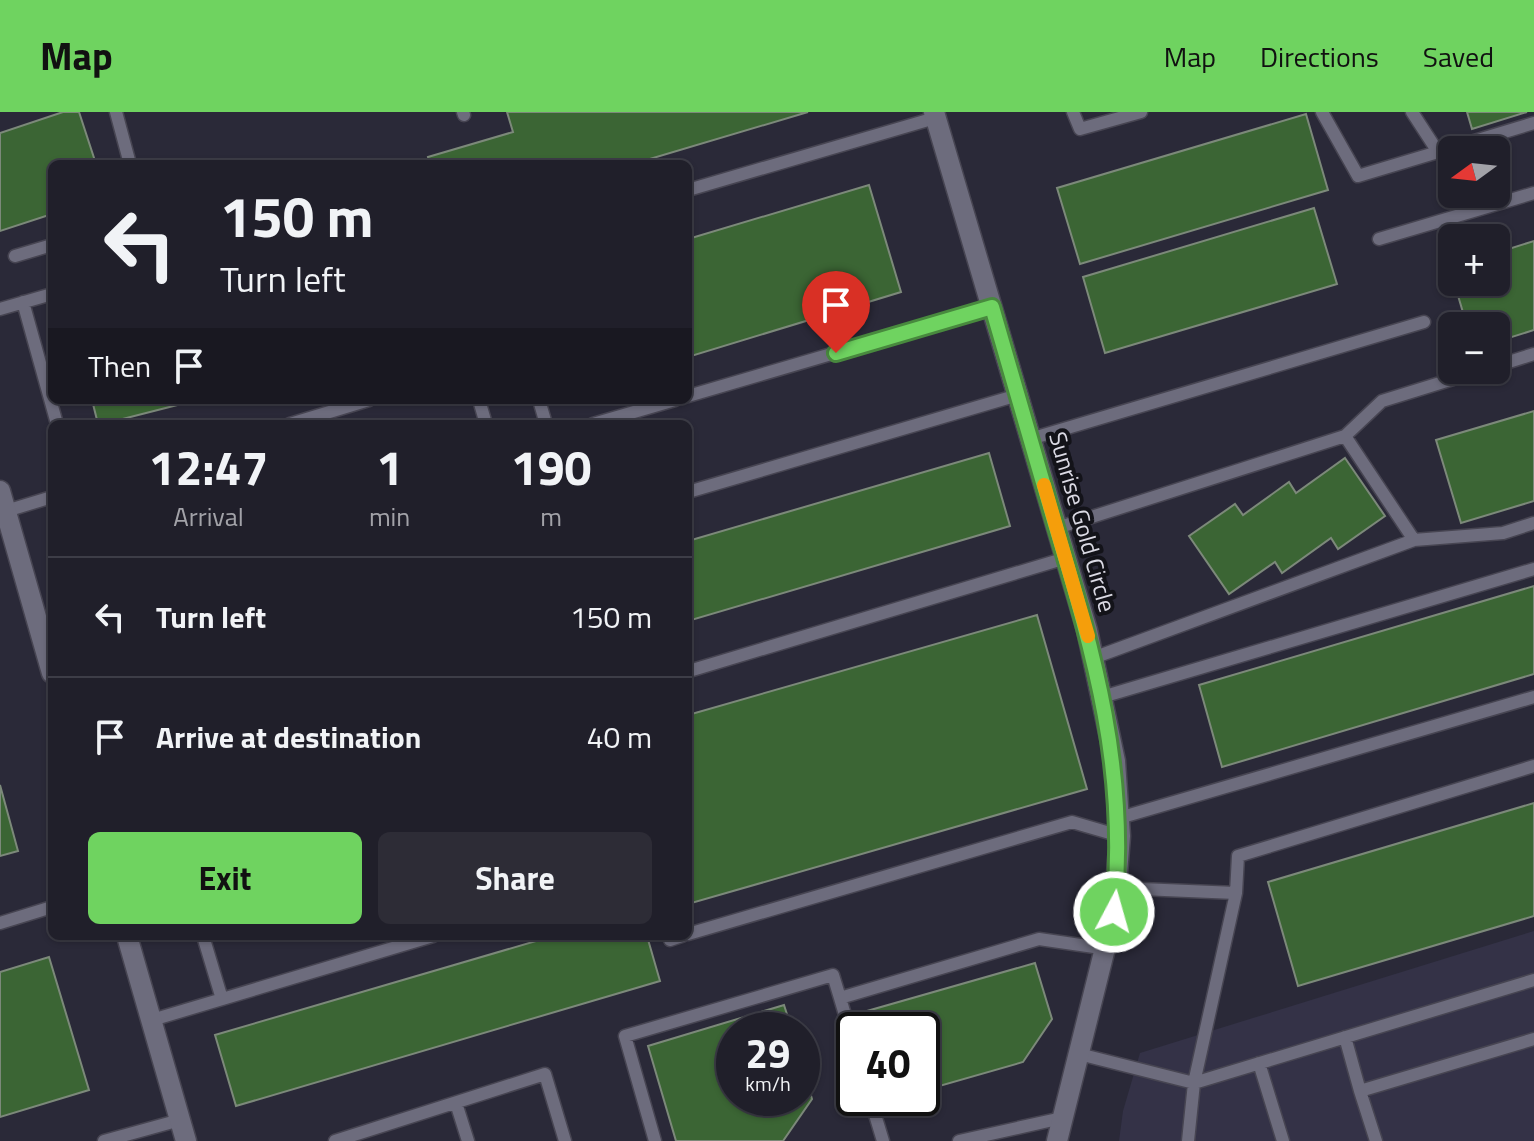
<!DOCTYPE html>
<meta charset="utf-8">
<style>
:root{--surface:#201f2a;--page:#2d2c36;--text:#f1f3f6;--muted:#a2a2a8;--line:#3d3d47;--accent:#6fd360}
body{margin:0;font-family:"Titillium Web",sans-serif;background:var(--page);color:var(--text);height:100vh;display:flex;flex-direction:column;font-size:30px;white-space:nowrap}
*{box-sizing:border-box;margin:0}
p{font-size:26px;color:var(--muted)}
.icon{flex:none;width:44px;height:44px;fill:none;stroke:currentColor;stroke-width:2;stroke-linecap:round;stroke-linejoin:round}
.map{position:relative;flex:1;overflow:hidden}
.side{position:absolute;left:48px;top:308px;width:644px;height:520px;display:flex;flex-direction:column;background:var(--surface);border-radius:12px;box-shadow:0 2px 6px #0004,0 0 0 2px var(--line)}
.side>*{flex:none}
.hud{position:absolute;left:48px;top:48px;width:644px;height:244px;border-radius:12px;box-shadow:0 2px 6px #0004,0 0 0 2px var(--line);background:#201f2a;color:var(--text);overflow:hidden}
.needle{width:52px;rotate:255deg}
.controls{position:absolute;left:1438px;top:24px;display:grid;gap:16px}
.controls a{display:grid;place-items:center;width:72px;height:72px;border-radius:12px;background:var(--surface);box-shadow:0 2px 6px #0004,0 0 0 2px var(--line);font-size:40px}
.speed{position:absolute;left:716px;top:900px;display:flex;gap:16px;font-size:40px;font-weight:700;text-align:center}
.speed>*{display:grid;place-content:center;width:104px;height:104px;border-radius:50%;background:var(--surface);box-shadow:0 2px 6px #0004,0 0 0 2px var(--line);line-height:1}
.speed small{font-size:20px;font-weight:400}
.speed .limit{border:4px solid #111;border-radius:12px;background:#fff;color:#111}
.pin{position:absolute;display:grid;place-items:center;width:68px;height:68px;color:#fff;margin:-82px -34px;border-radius:50% 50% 50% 0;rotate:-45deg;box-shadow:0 0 8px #0007}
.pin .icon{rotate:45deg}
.me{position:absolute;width:88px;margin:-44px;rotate:6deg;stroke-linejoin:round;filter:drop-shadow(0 0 6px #0008)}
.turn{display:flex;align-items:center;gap:28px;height:168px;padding:0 40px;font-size:36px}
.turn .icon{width:104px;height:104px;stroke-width:2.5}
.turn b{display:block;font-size:56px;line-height:68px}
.then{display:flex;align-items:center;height:76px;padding:0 40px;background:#0003;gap:16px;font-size:30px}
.eta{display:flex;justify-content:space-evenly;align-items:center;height:136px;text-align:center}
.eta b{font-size:48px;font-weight:700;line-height:56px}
.button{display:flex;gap:16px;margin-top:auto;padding:16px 40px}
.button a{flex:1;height:92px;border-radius:12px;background:var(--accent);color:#111;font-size:32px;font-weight:700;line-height:92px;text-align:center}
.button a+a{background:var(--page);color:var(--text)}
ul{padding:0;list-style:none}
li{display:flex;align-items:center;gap:24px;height:120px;padding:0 40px;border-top:2px solid var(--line)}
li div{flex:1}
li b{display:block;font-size:30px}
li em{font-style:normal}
header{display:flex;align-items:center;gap:48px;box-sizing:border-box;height:112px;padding:0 40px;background:var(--accent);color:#111}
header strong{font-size:38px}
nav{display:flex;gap:44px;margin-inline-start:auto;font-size:28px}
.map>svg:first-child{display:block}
.built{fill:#343247}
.building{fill:#3b6534;stroke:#7c897a;stroke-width:2}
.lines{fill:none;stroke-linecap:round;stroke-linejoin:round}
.service-casing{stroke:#474552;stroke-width:15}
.minor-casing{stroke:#474552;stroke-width:23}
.tertiary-casing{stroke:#474552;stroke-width:23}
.service{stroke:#6d6c7d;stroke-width:12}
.minor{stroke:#6d6c7d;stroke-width:20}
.tertiary{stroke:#6d6c7d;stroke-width:20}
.route-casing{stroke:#48893e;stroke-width:20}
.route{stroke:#6fd360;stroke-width:14}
.slow{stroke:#f59e0b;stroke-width:14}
.labels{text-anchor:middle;stroke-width:8;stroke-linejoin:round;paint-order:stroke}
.street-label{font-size:24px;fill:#dbdae4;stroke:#131319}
</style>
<header>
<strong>Map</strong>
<nav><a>Map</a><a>Directions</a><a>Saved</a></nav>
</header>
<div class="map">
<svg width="1534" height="1029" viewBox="0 0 1534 1029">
<rect width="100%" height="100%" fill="#2a2938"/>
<path class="built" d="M1534,819V1029H1119L1123,999L1140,941Z"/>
<path class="building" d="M63,0H79L96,52H52V102L0,119V21Z
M507,0H808L633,52H430L428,45L513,20Z
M1467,0H1527L1472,17Z
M1306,2L1328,78L1080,152L1057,76Z
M869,73L901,180L688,245V127Z
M1314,96L1337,172L1105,241L1083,165Z
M1534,129V218L1496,230V214H1467L1454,170H1496V141Z
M92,288H197L103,312H98Z
M1534,299V389L1461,411L1436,328Z
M989,341L1010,414L688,509V429Z
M1345,346L1385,404L1338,437L1331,426L1282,461L1275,450L1229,482L1189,424L1235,392L1243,403L1289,370L1296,381Z
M1534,474V562L1222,655L1199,573Z
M1037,503L1087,677L688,792V603Z
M0,673L18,739L0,744Z
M1534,691V804L1298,874L1268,770Z
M553,824H647L660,869L236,994L215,923Z
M49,845L89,978L0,1005V860Z
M1035,851L1052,907L1023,950L922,979V918H873L867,899Z
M784,893L792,918H734V986H802V952L812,987L783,1029H676L648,934Z"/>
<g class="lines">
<defs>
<path id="service" d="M116,0L130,52
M463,0L464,3
M1073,0L1080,17L1141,0
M1322,0L1358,64L1438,40
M1412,0L1438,40L1534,11
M688,78L935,6
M1379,127L1534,81
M15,144L52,133
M23,190L57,312
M0,197L52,182
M1496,254L1534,242
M688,284L992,195
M479,288L486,312
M539,288L546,312
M290,312L369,288
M593,312L675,288
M1345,324L1382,289L1482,258
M1030,327L1424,210
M688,380L1018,283
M6,399L52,385
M1057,416L1345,324L1414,428L1093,546
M1414,428L1503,421L1534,411
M689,559L1066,446
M1102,585L1534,457
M1119,706L1534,585
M1117,776L1236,781L1238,744L1534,654
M1236,781L1194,971L1534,868
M0,811L52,795
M688,822L1072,710L1120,724
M203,824L222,887
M670,828L682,824
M152,908L433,824
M1345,925L1360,979
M854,933L840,886L1039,827L1108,837
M1079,942L1194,971L1188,1029
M1259,951L1283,1029
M870,986L883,1029
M456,991L468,1029
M104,1029L180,1008
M335,1029L545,962L565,1029
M655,1029L625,924L833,863L840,886
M959,1029L1062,1006
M1376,1029L1360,979L1534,927"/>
<path id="minor" d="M0,379L52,561
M127,824L186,1029"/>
<path id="tertiary" d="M934,0L1087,518L1115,649L1120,724L1114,800L1057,1029"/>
</defs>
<use href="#service" class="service-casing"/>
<use href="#minor" class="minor-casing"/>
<use href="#tertiary" class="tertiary-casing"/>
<use href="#service" class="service"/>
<use href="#minor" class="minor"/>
<use href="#tertiary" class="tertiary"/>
</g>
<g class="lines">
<defs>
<path id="route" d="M836,241L992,195C1013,268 1034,340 1055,412C1095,545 1128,659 1114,800"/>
</defs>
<use href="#route" class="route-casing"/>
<use href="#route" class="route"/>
<path class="slow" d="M1044,373L1088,524"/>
</g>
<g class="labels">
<g class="street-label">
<text transform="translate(1082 410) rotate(74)" y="8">Sunrise Gold Circle</text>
</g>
</g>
</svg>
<div class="controls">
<a><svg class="needle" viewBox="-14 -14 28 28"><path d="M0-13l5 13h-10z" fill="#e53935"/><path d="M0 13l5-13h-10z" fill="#a2a2a8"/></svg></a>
<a>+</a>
<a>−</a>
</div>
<div class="speed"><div>29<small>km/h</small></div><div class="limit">40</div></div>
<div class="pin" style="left:836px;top:241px;background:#d93025"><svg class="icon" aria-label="arrive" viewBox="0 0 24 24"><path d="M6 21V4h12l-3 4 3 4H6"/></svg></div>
<svg class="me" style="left:1114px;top:800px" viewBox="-20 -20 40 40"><circle r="17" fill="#6fd360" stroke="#fff" stroke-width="3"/><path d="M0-11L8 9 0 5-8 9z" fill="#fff"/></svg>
<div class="hud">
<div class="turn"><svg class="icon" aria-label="left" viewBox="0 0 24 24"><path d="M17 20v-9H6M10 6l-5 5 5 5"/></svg><div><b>150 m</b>Turn left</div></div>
<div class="then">Then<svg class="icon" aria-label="arrive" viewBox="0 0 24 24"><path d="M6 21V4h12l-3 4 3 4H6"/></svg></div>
</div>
<section class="side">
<div class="eta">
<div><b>12:47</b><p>Arrival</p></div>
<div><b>1</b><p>min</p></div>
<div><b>190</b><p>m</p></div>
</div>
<ul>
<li><svg class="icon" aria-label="left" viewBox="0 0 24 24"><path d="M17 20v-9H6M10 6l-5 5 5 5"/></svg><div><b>Turn left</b></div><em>150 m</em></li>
<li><svg class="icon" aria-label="arrive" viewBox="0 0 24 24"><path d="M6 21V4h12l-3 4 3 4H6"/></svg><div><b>Arrive at destination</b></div><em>40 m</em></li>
</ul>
<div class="button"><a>Exit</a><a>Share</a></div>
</section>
</div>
